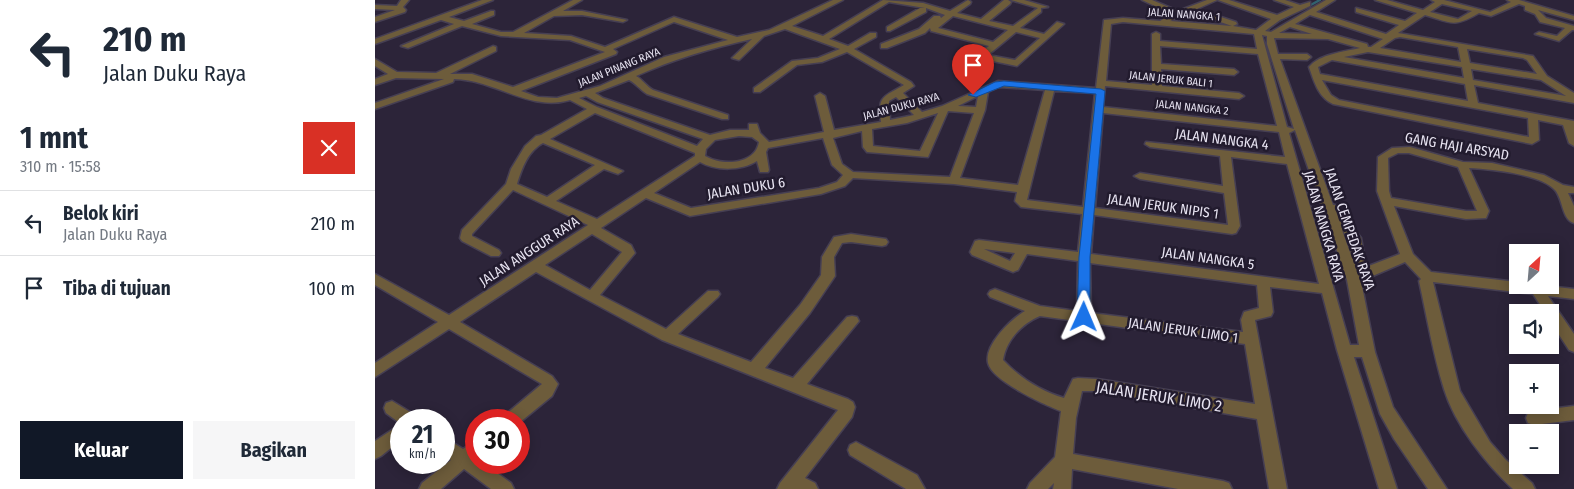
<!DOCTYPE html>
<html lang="id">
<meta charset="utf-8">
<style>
:root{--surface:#fff;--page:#f6f6f7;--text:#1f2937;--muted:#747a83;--line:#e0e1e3;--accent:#111827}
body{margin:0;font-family:"Fira Sans Condensed",sans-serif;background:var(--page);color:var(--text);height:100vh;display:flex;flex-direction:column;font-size:19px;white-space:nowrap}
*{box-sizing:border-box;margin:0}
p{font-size:16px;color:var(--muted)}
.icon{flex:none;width:28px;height:28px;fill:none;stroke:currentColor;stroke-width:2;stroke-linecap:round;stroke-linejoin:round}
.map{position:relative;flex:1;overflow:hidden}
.drawer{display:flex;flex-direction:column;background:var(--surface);width:375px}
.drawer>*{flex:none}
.guide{background:#fff;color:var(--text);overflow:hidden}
.needle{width:32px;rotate:26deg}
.controls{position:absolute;left:1134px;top:244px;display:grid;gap:10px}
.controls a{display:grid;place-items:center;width:50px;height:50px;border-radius:0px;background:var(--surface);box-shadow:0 2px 12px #0003;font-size:25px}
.speed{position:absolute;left:15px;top:409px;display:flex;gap:10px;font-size:25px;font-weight:700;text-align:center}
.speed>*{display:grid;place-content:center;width:65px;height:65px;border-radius:50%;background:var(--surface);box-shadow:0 2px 12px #0003;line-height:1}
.speed small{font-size:12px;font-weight:400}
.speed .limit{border:8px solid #d22;background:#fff;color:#111}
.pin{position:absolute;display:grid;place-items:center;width:42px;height:42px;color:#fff;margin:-51px -21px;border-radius:50% 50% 50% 0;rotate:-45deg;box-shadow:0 0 5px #0007}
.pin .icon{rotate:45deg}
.me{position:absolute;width:55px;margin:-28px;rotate:1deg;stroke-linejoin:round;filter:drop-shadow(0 0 4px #0008)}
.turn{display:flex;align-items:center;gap:18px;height:105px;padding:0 20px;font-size:22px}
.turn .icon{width:65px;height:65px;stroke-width:2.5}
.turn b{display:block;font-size:35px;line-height:42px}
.round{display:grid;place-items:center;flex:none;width:52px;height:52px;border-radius:0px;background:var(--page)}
.head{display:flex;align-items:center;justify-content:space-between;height:85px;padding:0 20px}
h1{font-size:30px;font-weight:700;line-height:38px}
.cta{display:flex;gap:10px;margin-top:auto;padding:10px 20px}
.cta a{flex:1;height:58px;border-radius:0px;background:var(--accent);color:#fff;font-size:20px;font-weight:700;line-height:58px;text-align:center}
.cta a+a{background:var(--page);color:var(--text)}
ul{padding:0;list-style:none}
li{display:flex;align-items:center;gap:15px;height:65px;padding:0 20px;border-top:1px solid var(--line)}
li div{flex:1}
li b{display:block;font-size:19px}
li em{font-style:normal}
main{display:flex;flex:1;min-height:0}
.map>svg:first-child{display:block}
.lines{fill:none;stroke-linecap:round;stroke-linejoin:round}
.stream{stroke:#31626f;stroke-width:2.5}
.street-casing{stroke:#463f53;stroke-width:3}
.street{fill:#6d5c3b;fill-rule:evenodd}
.route{fill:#1a73e8;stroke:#114b97}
.labels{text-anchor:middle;stroke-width:5;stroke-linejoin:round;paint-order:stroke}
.far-street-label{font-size:11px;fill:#e7e3f1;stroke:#221b2e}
.street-label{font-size:14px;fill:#e7e3f1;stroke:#221b2e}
.near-street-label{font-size:16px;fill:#e7e3f1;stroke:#221b2e}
</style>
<main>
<section class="drawer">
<div class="guide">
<div class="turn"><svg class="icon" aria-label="left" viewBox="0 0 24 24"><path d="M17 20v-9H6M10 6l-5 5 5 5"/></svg><div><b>210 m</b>Jalan Duku Raya</div></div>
</div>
<div class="head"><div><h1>1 mnt</h1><p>310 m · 15:58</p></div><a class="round" style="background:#d93025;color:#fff"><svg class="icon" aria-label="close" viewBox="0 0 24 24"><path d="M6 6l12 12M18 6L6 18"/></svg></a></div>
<ul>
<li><svg class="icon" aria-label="left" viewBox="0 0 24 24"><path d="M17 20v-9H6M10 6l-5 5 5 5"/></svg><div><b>Belok kiri</b><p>Jalan Duku Raya</p></div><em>210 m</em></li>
<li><svg class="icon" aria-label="arrive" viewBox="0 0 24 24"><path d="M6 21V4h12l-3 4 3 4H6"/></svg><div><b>Tiba di tujuan</b></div><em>100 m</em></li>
</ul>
<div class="cta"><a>Keluar</a><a>Bagikan</a></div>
</section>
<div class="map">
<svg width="1199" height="489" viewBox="0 0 1199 489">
<rect width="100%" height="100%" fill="#2c2439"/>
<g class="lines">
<path class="stream" d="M932,7L945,0
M891,31L900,23L923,11"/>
<defs>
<path id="street" d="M26,0H34L28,7L31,10L30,12L0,22V17L20,10L0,9V5L22,6Z
M107,0H118L74,17L89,21L116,11H119V15L97,24L126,32H138L198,0H207L188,11H207L252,20L248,22L207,15L179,16L149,33L196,36L230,47L299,17L362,37L394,30L458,0H468L417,26L448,36L508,0L548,3L575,11L593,0L596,2L595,4L582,13L606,19L629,0H633L636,2L635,4L614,21L638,26L663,8L636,0H649L673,7L666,8V12L645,28L669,34L682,22L689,24L642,66L603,58V54L614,46L556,31L555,28L550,33L512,48H506V44L544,29L559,16H565L566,18L570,15L551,8V12L515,31H512V27L545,8H550L514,2L454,39L473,46L495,33H501V37L479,49L536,82L539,86L528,93L547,112L567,106L623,81L721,88L729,20L748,18L785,21L797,14L767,0H777L803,11L832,0H842L795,21L857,26L834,18V14H837L861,22L862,24L858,26L881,30L896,19L843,0H854L902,15L919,7L899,0H910L925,5L935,2V6L905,20L890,31L896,32L951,0H960L941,12L1011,34L1024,25L981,12V8L1030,21L1042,13L1000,0H1012L1048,10L1060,2L1056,0H1069L1115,12L1136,2L1132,0H1144L1199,16V20L1163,10L1171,18L1199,26V30H1197L1184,41L1160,34L1164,32L1182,36L1190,28L1165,22L1160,14L1150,10V6L1144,4L1116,16L1104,13C1078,28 1077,23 1050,15L1023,33L1158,56L1172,76L1199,93V103L1099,85L1103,103L1199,121V146L1194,143L1188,125L1163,120L1164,140L1157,144L958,104C943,97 939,81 934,67C945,54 968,52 985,48L953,39L899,38L903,54H932L936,57L932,60L905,59L958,205H960L986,238L991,267L1025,254L1002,191L1003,157L1017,148L1035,147L1088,162L1117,163L1169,175L1188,185L1199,187V193H1193L1199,206V223C1187,220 1188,199 1180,190C1166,174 1115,169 1094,168L1114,211L1111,218L1091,219L1019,206L1038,254L1056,272L1142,282V285H1164L1199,289V299L1173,296L1199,334V352L1194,350L1175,321V312H1170L1158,294L1058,282L1085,391L1115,442L1130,459L1157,483L1160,489H1138C1111,464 1080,425 1069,389C1058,354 1052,317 1044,281L1046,279L1030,262L986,281L1000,352L1018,407L1072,489H1053L1019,439L1005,414L987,357H979L1022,489H1004L962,350L947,293L895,287L898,312L896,316L880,320L912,489H894L882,419L722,391H707L701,418L698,454L848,481L854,483L857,489H803L697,469L696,489H678L679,483L673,489H652L655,483L680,457L686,411C670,405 617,381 613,363C609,345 636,319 650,311L615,297L613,294L615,291L620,289L665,306L702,311L703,261L652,254L643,270L638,272L597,255L595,252L600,241L604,240L703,252L707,214L646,207L640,201L642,192L579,184L478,178L470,186L446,194L315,216L271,198L226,228L256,245L260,253L225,295L291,329L333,291H343L345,294L343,297L303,334L376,362L425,305L446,275L447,257L459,237L476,234L511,239L513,242L511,245L507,246L476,242L467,243L459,257L460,276L458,279L435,313L390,368L418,378L472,317L477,316L482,317L484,321L432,384L473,399L478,402L480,407L477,417L430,478L440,483L443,489H402L405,483L463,410L287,340L161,272L85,322L177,376L183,384L177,396L144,423V420H128L130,415L167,384L74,329L0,377V363L63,322L0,285V274L74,315L213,225L138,190L97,234V236L124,250L126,253L124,256H116L87,241L85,238L87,230L131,184L136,169L150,146L161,136L166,135L212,109L195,100C154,112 121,80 79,79L78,82L0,109V103L69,79L21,78L0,85V79L13,74L0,66V59L22,72L61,73L118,46L121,47V51L75,74H97L138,87L230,52L195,40L126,36L87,26L33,48L26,46L79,24L66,20L0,44V39ZM1067,4L1097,11L1083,19L1055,12ZM935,15L1008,39L996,47H993L992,44L920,24ZM578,16L633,30L618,42L563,28ZM299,22L353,40L289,57L225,86L182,98L163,97L146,91L241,54L242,52L238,49ZM748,22L879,34L882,49L785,41V34L781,32L777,34V85L731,81L736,24ZM915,27L937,34L904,33ZM410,29L465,49L443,58L417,61L379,88V92H385L422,65L447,62L472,52L529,85C509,97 502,95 506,122L459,130L450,96L445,93L440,96L449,132L394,142L385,133L382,124H374V130H355L335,135L228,98L220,93L254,80C261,83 265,90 272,94L347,119H353V115L278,90C271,86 268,80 261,76C299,59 336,48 377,39L357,58L364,60L389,36ZM641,32L665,38L640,60L613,55ZM887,35L892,36V44L919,129L912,127ZM1025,37L1083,47L1086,62L1005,48L1020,38ZM785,46L883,54L902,126L728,107L730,86L864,99L869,96L864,93L787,86L786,69L859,75L863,72L859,69L786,64ZM1092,49L1148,58L1152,60L1162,74L1095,63ZM993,52L1087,67L1089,78L969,57ZM957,60L1090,84L1093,101L945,74L943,67ZM1096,69L1166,80L1191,96L1098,80ZM947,80L1153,118L1154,137L964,100L956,95ZM624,87L670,90L643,185L585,178L610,110L613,92ZM679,91L720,93L708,207L652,200ZM211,96L222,102L328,139L322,146L222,107L204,98ZM603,96L601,107L583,106ZM521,97L539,115L515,120L514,101ZM573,111L599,113L575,177L478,172L467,164L458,138L487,131L488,147L492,152L553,157ZM220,113L320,153V156L222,219L181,201L229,169L243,174L248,171L175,139ZM563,113L545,151L498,146L497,129L532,123ZM728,113L904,132L910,157L771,142L770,144L775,147L845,156L848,186L765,173L759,176L765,179L849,193L853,225L720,208ZM920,130L972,280L984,345H975L914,133ZM364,136L377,137L384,142C380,165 347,166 330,156L331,149L340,140ZM448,138L457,165L468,175L462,182L444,188L316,208L279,193L325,162C341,171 366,171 382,161L385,172H393L394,170L391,152L393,148ZM168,143L220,165L172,197L142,184C147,168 153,151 168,143ZM1023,153H1034L1083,167L1102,211H1091L1016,198L1014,191L1013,158ZM856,157L912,164L944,284L716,254L719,215L857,234L861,233L865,226ZM967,230L974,239L976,255ZM217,234L247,252L215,290L170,265ZM609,249L640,253L635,261ZM715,263L882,285L884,308L869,312L866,320L868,332L716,313ZM665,316L870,344L880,404L722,379L703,378L698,379L689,398C666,391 645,378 628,360C631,341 646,324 665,316Z
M17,401L40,415L42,420H26V424L11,413L9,408L11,403Z
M1199,406V420L1159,425L1153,423L1151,418L1153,413L1159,411Z
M26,424V440L6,456L0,459V441Z
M69,437L88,449L101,441V462H107L136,483L139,489H116L89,469L66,489H44L47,483L76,460L69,454Z
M481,442L542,475L550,489H531L475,455L473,450L475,445Z"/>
</defs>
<use href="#street" class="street-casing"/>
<use href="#street" class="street"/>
</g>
<path class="route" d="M629,81L726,89L730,91L715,257V317L713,320H704L702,317L704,257L721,94L629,86L601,97L593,95L620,82Z"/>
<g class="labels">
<g class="far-street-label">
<text transform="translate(809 14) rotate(4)" y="4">JALAN NANGKA 1</text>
<text transform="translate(244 67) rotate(-22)" y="4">JALAN PINANG RAYA</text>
<text transform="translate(796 79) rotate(6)" y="4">JALAN JERUK BALI 1</text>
<text transform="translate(526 106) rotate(-15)" y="4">JALAN DUKU RAYA</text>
<text transform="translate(817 107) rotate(6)" y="4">JALAN NANGKA 2</text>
</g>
<g class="street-label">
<text transform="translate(847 139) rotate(7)" y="5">JALAN NANGKA 4</text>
<text transform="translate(1082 146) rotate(10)" y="5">GANG HAJI ARSYAD</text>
<text transform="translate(371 188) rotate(-9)" y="5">JALAN DUKU 6</text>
<text transform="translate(788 206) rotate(8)" y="5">JALAN JERUK NIPIS 1</text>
<text transform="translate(949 226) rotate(74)" y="5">JALAN NANGKA RAYA</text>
<text transform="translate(975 229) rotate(71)" y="5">JALAN CEMPEDAK RAYA</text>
<text transform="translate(154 251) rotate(-33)" y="5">JALAN ANGGUR RAYA</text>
<text transform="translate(833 258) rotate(8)" y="5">JALAN NANGKA 5</text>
<text transform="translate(808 330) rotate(8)" y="5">JALAN JERUK LIMO 1</text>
</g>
<g class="near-street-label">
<text transform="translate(784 396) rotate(9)" y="6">JALAN JERUK LIMO 2</text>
</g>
</g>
</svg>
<div class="controls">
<a><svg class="needle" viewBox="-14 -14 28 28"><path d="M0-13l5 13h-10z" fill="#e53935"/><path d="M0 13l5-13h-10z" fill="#747a83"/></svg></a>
<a><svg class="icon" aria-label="sound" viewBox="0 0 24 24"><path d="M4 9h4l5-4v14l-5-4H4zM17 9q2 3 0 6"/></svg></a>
<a>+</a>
<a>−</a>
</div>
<div class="speed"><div>21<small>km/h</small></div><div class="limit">30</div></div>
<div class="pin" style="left:598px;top:95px;background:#d93025"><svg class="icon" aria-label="arrive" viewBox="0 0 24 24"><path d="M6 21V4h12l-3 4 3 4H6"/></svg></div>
<svg class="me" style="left:709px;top:317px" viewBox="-20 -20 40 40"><path d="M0-17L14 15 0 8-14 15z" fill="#1a73e8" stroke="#fff" stroke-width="4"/></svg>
</div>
</main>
